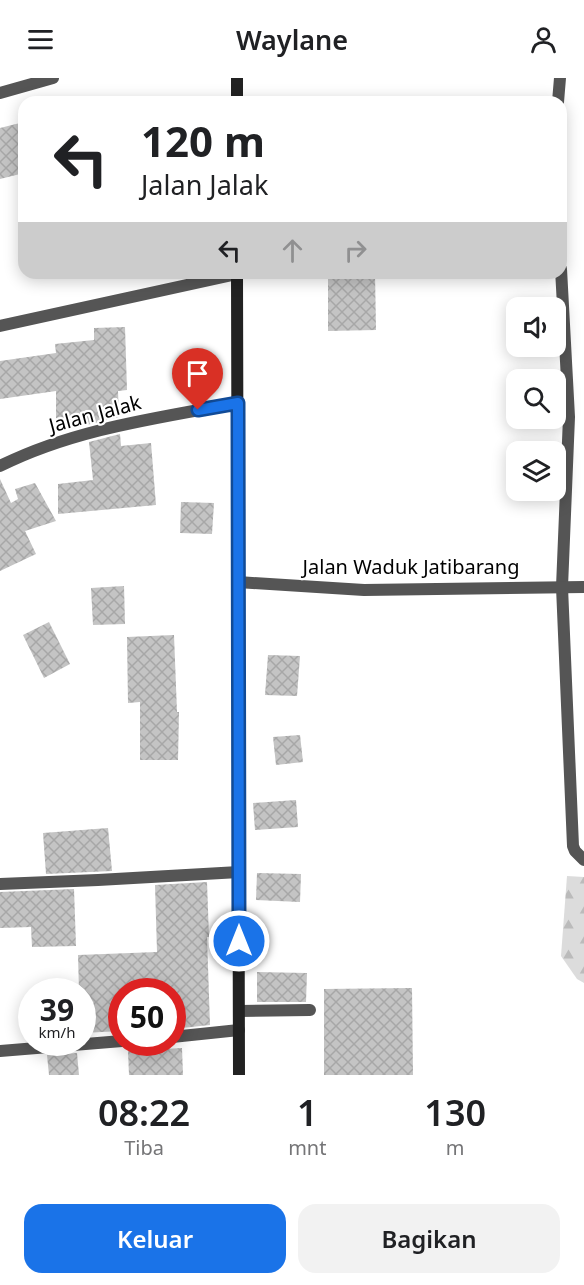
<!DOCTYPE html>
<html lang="id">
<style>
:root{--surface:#fff;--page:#f2f2f2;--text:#202124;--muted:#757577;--accent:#1a73e8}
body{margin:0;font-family:"Noto Sans",sans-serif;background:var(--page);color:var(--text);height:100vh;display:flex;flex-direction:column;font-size:22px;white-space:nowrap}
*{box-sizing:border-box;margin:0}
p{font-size:20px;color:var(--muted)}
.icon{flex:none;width:33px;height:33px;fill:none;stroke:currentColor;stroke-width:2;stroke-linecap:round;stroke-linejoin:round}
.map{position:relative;height:997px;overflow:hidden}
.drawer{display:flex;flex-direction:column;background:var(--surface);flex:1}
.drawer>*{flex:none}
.top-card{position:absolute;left:18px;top:18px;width:549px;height:183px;border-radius:18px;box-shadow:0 3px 15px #0003;background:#fff;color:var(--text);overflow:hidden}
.fabs{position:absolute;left:506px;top:219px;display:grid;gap:12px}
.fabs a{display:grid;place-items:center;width:60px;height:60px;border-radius:12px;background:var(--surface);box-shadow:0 3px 15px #0003;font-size:30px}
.speed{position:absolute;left:18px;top:900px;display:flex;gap:12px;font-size:30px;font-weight:700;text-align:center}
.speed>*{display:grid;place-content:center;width:78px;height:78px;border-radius:50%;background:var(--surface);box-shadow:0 3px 15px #0003;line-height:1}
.speed small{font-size:15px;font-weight:400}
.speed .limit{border:9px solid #d22;background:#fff;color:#111}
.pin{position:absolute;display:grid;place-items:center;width:51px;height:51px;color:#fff;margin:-62px -26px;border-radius:50% 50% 50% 0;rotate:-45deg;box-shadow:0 0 6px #0007}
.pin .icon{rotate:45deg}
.me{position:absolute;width:66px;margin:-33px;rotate:0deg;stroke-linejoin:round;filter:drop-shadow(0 0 4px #0008)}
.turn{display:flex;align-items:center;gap:21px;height:126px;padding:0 24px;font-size:27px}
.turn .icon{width:78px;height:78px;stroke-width:2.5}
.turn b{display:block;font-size:42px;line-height:51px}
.lanes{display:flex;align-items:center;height:57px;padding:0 24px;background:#0003;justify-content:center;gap:30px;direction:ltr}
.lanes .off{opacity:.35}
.eta{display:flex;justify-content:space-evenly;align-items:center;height:102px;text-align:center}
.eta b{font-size:36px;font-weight:600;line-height:42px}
.primary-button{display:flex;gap:12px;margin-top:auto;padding:12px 24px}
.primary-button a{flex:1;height:69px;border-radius:18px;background:var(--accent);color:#fff;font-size:24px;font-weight:600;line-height:69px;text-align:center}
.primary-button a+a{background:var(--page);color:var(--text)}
header{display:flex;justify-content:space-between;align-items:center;height:78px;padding:0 24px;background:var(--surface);font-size:27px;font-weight:600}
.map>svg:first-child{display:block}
.forest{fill:url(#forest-firs)}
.building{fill:url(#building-cross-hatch)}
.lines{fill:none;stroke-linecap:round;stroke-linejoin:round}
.lane{stroke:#555;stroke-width:12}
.street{stroke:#555;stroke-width:12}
.secondary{stroke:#222;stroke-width:12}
.route-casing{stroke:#114b97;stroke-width:15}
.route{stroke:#1a73e8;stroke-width:10}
.labels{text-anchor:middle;stroke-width:4.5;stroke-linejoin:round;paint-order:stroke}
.street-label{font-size:20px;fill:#000;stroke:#fff}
</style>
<header><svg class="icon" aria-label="menu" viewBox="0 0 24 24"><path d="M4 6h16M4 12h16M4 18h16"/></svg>Waylane<svg class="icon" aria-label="person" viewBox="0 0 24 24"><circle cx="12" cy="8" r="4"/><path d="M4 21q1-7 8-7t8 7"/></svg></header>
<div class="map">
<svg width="584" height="997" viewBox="0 0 584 997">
<defs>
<pattern id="forest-firs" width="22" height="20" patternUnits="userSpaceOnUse" patternTransform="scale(1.5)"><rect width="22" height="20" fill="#dcdcdc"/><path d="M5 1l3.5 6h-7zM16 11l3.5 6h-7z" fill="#bbb"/></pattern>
<pattern id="building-cross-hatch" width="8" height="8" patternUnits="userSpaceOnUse" patternTransform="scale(1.5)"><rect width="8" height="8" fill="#c4c4c4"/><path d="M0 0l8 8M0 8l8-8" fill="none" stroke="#a7a7a7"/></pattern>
</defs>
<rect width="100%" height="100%" fill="#fff"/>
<path class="forest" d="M567,798L584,799V905L577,901L561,878Z"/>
<path class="building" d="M24,44V95L0,101V50Z
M328,195H375L376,252L328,253Z
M125,249L127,312L118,313L119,339L87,347L56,348V313L0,321V283L56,275L55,266L94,262V250Z
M120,356L121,368L151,365L156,427L58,436V406L93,402L89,364Z
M0,401L11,425L18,421L15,411L35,405L56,443L25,453L36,476L0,493Z
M181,424L214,425L212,456L180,455Z
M124,508L125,546L93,547L91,510Z
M49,544L70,586L44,600L23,557Z
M174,557L177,634H179L178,682H140V624L128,625L127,559Z
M268,577L300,578L297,618L265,617Z
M300,657L303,684L276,687L273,659Z
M296,722L298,749L255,752L253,725Z
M108,750L112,793L46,796L43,755Z
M257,795L301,796L300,824L256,822Z
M207,804L209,859H207L210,947L172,951V914H122V953L82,955V914H79L78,877L157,874L155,807Z
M74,811L76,868L32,869L31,849L0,850V814Z
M257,894L307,895L306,924H257Z
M412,910L413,997H324V911Z
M182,970L183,997H129L128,973Z
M77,975L79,997H49L47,977Z"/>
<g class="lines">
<path class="lane" d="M558,24L560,0
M561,191L569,339L562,509L573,768L575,773L584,782"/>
<path class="street" d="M0,15L53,0
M0,248L237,196
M0,388C74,351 157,340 238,325
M238,504L364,512L584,509
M0,806L98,802L239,794
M239,933L310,932
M172,959L239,952
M0,973L122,963"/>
<path class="secondary" d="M237,0V24
M237,195L239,997"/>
</g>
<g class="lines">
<defs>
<path id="route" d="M198,332L238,325L239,863"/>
</defs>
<use href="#route" class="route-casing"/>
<use href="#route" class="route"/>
</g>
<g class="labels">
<g class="street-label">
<text transform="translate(95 336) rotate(-15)" y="7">Jalan Jalak</text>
<text x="411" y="496">Jalan Waduk Jatibarang</text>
</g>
</g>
</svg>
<div class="fabs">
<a><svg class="icon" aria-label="sound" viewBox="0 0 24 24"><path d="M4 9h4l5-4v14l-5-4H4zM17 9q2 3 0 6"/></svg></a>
<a><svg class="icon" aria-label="search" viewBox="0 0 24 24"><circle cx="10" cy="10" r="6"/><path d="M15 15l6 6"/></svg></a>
<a><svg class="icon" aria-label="layers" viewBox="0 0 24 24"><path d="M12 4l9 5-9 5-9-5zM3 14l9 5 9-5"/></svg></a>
</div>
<div class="speed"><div>39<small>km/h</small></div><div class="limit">50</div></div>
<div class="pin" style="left:198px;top:332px;background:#d93025"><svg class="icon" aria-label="arrive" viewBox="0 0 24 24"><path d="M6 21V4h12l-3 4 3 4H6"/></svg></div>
<svg class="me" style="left:239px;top:863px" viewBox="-20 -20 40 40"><circle r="17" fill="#1a73e8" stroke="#fff" stroke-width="3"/><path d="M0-11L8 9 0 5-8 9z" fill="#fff"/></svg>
<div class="top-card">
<div class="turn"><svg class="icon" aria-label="left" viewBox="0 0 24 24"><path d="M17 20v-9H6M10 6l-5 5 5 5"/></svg><div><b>120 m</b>Jalan Jalak</div></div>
<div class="lanes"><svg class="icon" aria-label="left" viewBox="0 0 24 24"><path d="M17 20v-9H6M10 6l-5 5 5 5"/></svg><svg class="icon off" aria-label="ahead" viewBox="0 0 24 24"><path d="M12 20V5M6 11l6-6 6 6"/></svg><svg class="icon off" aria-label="right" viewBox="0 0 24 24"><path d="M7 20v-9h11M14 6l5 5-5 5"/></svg></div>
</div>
</div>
<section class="drawer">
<div class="eta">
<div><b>08:22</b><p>Tiba</p></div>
<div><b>1</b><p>mnt</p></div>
<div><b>130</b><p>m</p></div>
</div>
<div class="primary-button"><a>Keluar</a><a>Bagikan</a></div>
</section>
